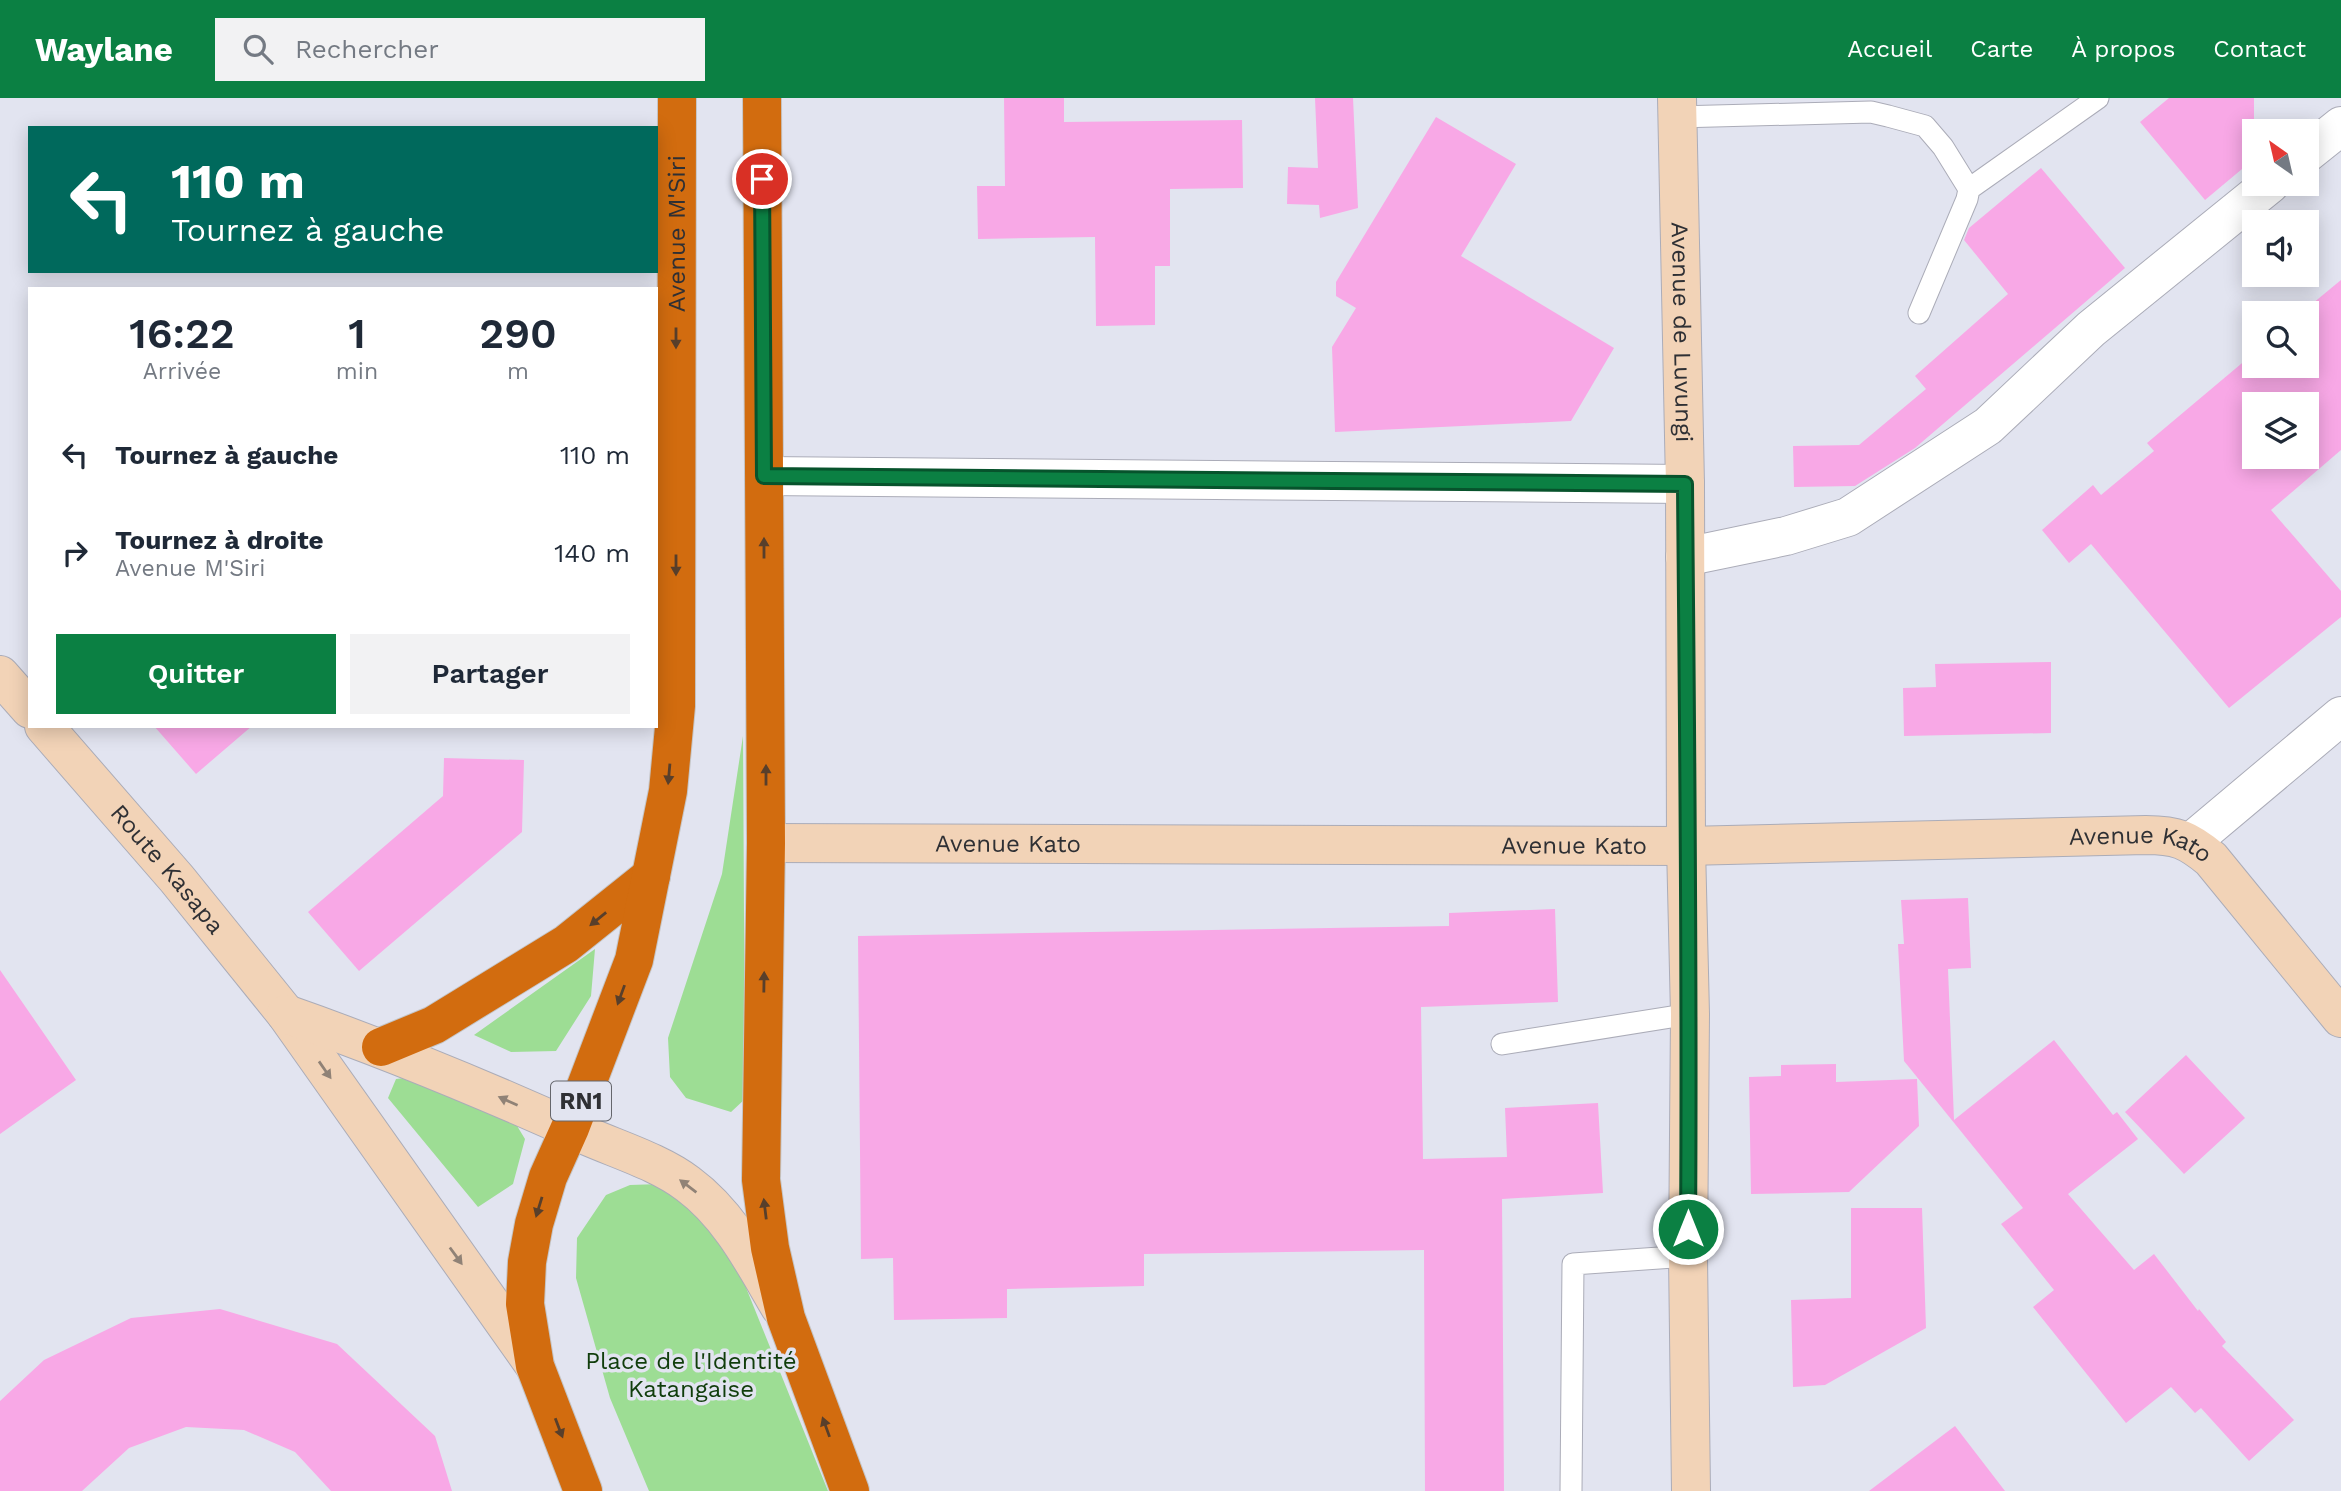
<!DOCTYPE html>
<html lang="fr">
<meta charset="utf-8">
<style>
:root{--surface:#fff;--page:#f2f2f3;--text:#1f2937;--muted:#747a83;--accent:#0b8043}
body{margin:0;font-family:"Work Sans",sans-serif;background:var(--page);color:var(--text);height:100vh;display:flex;flex-direction:column;font-size:26px;white-space:nowrap}
*{box-sizing:border-box;margin:0}
p{font-size:23px;color:var(--muted)}
.icon{flex:none;width:38px;height:38px;fill:none;stroke:currentColor;stroke-width:2;stroke-linecap:round;stroke-linejoin:round}
.map{position:relative;flex:1;overflow:hidden}
.panel{position:absolute;left:28px;top:189px;width:630px;height:441px;display:flex;flex-direction:column;background:var(--surface);border-radius:0px;box-shadow:0 4px 18px #0003}
.panel>*{flex:none}
.banner{position:absolute;left:28px;top:28px;width:630px;height:147px;border-radius:0px;box-shadow:0 4px 18px #0003;background:#00695c;color:#fff;overflow:hidden}
.needle{width:46px;rotate:326deg}
.buttons{position:absolute;left:2242px;top:21px;display:grid;gap:14px}
.buttons a{display:grid;place-items:center;width:77px;height:77px;border-radius:0px;background:var(--surface);box-shadow:0 4px 18px #0003;font-size:35px}
.pin{position:absolute;display:grid;place-items:center;width:60px;height:60px;color:#fff;margin:-30px;border:4px solid #fff;border-radius:50%;box-shadow:0 2px 7px #0007}
.me{position:absolute;width:77px;margin:-38px;rotate:0deg;stroke-linejoin:round;filter:drop-shadow(0 0 5px #0008)}
.turn{display:flex;align-items:center;gap:24px;height:147px;padding:0 28px;font-size:32px}
.turn .icon{width:91px;height:91px;stroke-width:2.5}
.turn b{display:block;font-size:49px;line-height:60px}
.eta{display:flex;justify-content:space-evenly;align-items:center;height:119px;text-align:center}
.eta b{font-size:42px;font-weight:600;line-height:49px}
.action{display:flex;gap:14px;margin-top:auto;padding:14px 28px}
.action a{flex:1;height:80px;border-radius:0px;background:var(--accent);color:#fff;font-size:28px;font-weight:600;line-height:80px;text-align:center}
.action a+a{background:var(--page);color:var(--text)}
ul{padding:0;list-style:none}
li{display:flex;align-items:center;gap:21px;height:98px;padding:0 28px}
li div{flex:1}
li b{display:block;font-size:26px}
li em{font-style:normal}
header{display:flex;align-items:center;gap:42px;box-sizing:border-box;height:98px;padding:0 35px;background:var(--accent);color:#fff}
header strong{font-size:33px}
nav{display:flex;gap:38px;margin-inline-start:auto;font-size:24px}
.search{width:490px;height:63px;background:var(--page);display:flex;align-items:center;gap:18px;box-sizing:border-box;padding:0 24px;border-radius:0px;color:var(--muted);font-size:26px}
.map>svg:first-child{display:block}
.green{fill:#9ddd94}
.building{fill:#f8a8e6;fill-rule:evenodd}
.lines{fill:none;stroke-linecap:round;stroke-linejoin:round}
.lane-casing{stroke:#abacb8;stroke-width:23}
.street-casing{stroke:#abacb8;stroke-width:40}
.secondary-casing{stroke:#abacb8;stroke-width:40}
.highway-casing{stroke:#c5c5c6;stroke-width:40}
.lane{stroke:#fff;stroke-width:21}
.street{stroke:#fff;stroke-width:38}
.secondary{stroke:#f2d3b7;stroke-width:38}
.highway{stroke:#d26c0f;stroke-width:38}
.oneway{fill:#583f2b}
.oneway2{fill:#908276}
.route-casing{stroke:#07532c;stroke-width:18}
.route{stroke:#0b8043;stroke-width:12}
.labels{text-anchor:middle;stroke-width:7;stroke-linejoin:round;paint-order:stroke}
.shield{fill:#e2e4f0;stroke:#65666c;stroke-width:2}
.shield-label{font-size:23px;font-weight:bold;fill:#2f3034}
.street-label{font-size:24px;fill:#2f3034;stroke:#e2e4f0}
.park-label{font-size:24px;fill:#103d0b;stroke:#e2e4f0}
</style>
<header>
<strong>Waylane</strong>
<div class="search"><svg class="icon" aria-label="search" viewBox="0 0 24 24"><circle cx="10" cy="10" r="6"/><path d="M15 15l6 6"/></svg>Rechercher</div>
<nav><a>Accueil</a><a>Carte</a><a>À propos</a><a>Contact</a></nav>
</header>
<div class="map">
<svg width="2341" height="1393" viewBox="0 0 2341 1393">
<rect width="100%" height="100%" fill="#e2e4f0"/>
<path class="green" d="M743,638L745,1001L731,1014L686,1000L670,979L668,940L722,776Z
M595,851L591,898L556,953L511,954L474,937Z
M411,979L511,1018L525,1041L513,1086L478,1109L388,1000L396,981Z
M660,1086L722,1130L828,1393H649L610,1300L576,1180L577,1140L606,1097L630,1087Z"/>
<path class="building" d="M1004,0H1064V24L1242,22L1243,90L1170,91V168H1155V227L1096,228L1095,139L978,141L977,88H1005Z
M1315,0H1353L1358,110L1320,120L1319,107L1287,106L1288,69L1318,70Z
M2169,0H2254V61L2205,102L2140,24Z
M1436,19L1516,66L1461,158L1614,250L1571,323L1335,334L1332,249L1356,210L1336,198V184Z
M2041,70L2125,170L1915,350L1855,388L1794,389L1793,348L1859,347L1926,291L1915,278L2008,196L1964,142L1969,130Z
M2341,182V352L2271,412L2341,493V519L2229,610L2091,446L2069,465L2042,432L2093,387L2101,397L2154,353L2147,345L2254,255V268H2306V215H2301ZM2254,306H2306V359H2254Z
M2051,564V635L1904,638L1903,590L1936,589L1935,566Z
M154,628H252L196,676Z
M444,660L524,662L522,734L359,873L308,814L443,698Z
M1968,800L1971,870L1948,871L1954,1022L2054,942L2113,1017L2117,1014L2138,1041L2068,1096L2134,1172L2154,1156L2198,1213L2199,1211L2226,1244L2222,1248L2294,1322L2249,1363L2201,1310L2195,1315L2171,1289L2126,1325L2033,1209L2054,1192L2001,1126L2023,1110L1904,963L1898,846H1904L1901,802Z
M1555,811L1558,904L1421,909L1423,1061L1507,1059L1505,1010L1598,1005L1603,1095L1502,1101L1504,1393H1425L1424,1152L1144,1156V1188L1007,1191V1220L894,1222L893,1160L861,1161L858,838L1449,828V815Z
M0,872L76,982L0,1036Z
M2186,957L2245,1020L2184,1076L2125,1014Z
M1836,966V984L1917,981L1919,1028L1849,1094L1751,1096L1749,979L1781,978V967Z
M1851,1110H1922L1926,1230L1825,1287L1793,1289L1791,1202L1851,1200Z
M220,1211L337,1246L435,1338L452,1393H331L295,1354L244,1332L186,1329L129,1350L82,1393H0V1303L44,1262L131,1220Z
M1955,1328L2005,1393H1869Z"/>
<g class="lines">
<defs>
<path id="lane" d="M1677,19L1871,14L1888,18L1925,28L1943,49L1969,91L1967,101L1919,215
M1969,91L2098,0
M1502,946L1690,916
M1571,1393L1573,1166L1688,1158"/>
<path id="street" d="M2306,56L2341,28
M764,378L1685,386
M1685,459L1786,438L1848,419L1988,328L2091,231L2270,86
M2191,744L2341,618"/>
<g id="secondary">
<path id="s1" d="M1677,0L1685,386L1686,748L1690,916L1688,1158L1691,1393"/>
<path d="M0,577L30,611"/>
<path id="s2" d="M44,628L177,781L286,916L535,1268"/>
<path id="s3" d="M766,745L1686,748L2146,737C2177,737 2188,742 2211,761L2341,920"/>
<path d="M286,916C389,952 488,993 587,1038C619,1052 661,1065 688,1086C730,1117 754,1165 780,1209"/>
</g>
<g id="highway">
<path d="M762,0L766,745L761,1082L770,1150L786,1220L850,1393"/>
<path d="M381,949L434,927L566,846L651,778"/>
<path id="s4" d="M583,1393L535,1268L525,1206L527,1164L534,1126L548,1079L570,1030L634,862L668,693L676,608L677,0"/>
</g>
</defs>
<use href="#lane" class="lane-casing"/>
<use href="#street" class="street-casing"/>
<use href="#secondary" class="secondary-casing"/>
<use href="#highway" class="highway-casing"/>
<use href="#lane" class="lane"/>
<use href="#street" class="street"/>
<use href="#secondary" class="secondary"/>
<use href="#highway" class="highway"/>
</g>
<defs><path id="oneway-solid" d="M-6-.8H1V-3.2L6.5 0L1 3.2V.8H-6Z" transform="scale(1.75)"/></defs>
<g class="oneway">
<use href="#oneway-solid" transform="translate(676 240) rotate(90)"/>
<use href="#oneway-solid" transform="translate(764 450) rotate(-90)"/>
<use href="#oneway-solid" transform="translate(676 467) rotate(90)"/>
<use href="#oneway-solid" transform="translate(669 676) rotate(95)"/>
<use href="#oneway-solid" transform="translate(766 677) rotate(-90)"/>
<use href="#oneway-solid" transform="translate(598 821) rotate(141)"/>
<use href="#oneway-solid" transform="translate(764 884) rotate(-89)"/>
<use href="#oneway-solid" transform="translate(621 897) rotate(110)"/>
<use href="#oneway-solid" transform="translate(539 1109) rotate(107)"/>
<use href="#oneway-solid" transform="translate(765 1111) rotate(-97)"/>
<use href="#oneway-solid" transform="translate(826 1329) rotate(-110)"/>
<use href="#oneway-solid" transform="translate(559 1330) rotate(69)"/>
</g>
<g class="oneway2">
<use href="#oneway-solid" transform="translate(325 972) rotate(55)"/>
<use href="#oneway-solid" transform="translate(508 1003) rotate(-156)"/>
<use href="#oneway-solid" transform="translate(688 1088) rotate(-143)"/>
<use href="#oneway-solid" transform="translate(456 1158) rotate(54)"/>
</g>
<g class="lines">
<defs>
<path id="route" d="M762,81L764,378L1685,386C1687,634 1690,882 1688,1131"/>
</defs>
<use href="#route" class="route-casing"/>
<use href="#route" class="route"/>
</g>
<g class="labels">
<rect class="shield" x="551" y="983.5" width="60" height="39" rx="5"/>
<g class="shield-label">
<text x="581" y="1011">RN1</text>
</g>
<g class="street-label">
<text dy="8" stroke="none"><textPath href="#s4" startOffset="1290">Avenue M'Siri</textPath></text>
<text dy="8" stroke="none"><textPath href="#s1" startOffset="234">Avenue de Luvungi</textPath></text>
<text dy="8" stroke="none"><textPath href="#s3" startOffset="242">Avenue Kato</textPath></text>
<text dy="8" stroke="none"><textPath href="#s3" startOffset="808">Avenue Kato</textPath></text>
<text dy="8" stroke="none"><textPath href="#s3" startOffset="1376">Avenue Kato</textPath></text>
<text dy="8" stroke="none"><textPath href="#s2" startOffset="189">Route Kasapa</textPath></text>
</g>
<g class="park-label">
<text x="691" y="1271">Place de l'Identité<tspan x="691" dy="28">Katangaise</tspan></text>
</g>
</g>
</svg>
<div class="buttons">
<a><svg class="needle" viewBox="-14 -14 28 28"><path d="M0-13l5 13h-10z" fill="#e53935"/><path d="M0 13l5-13h-10z" fill="#747a83"/></svg></a>
<a><svg class="icon" aria-label="sound" viewBox="0 0 24 24"><path d="M4 9h4l5-4v14l-5-4H4zM17 9q2 3 0 6"/></svg></a>
<a><svg class="icon" aria-label="search" viewBox="0 0 24 24"><circle cx="10" cy="10" r="6"/><path d="M15 15l6 6"/></svg></a>
<a><svg class="icon" aria-label="layers" viewBox="0 0 24 24"><path d="M12 4l9 5-9 5-9-5zM3 14l9 5 9-5"/></svg></a>
</div>
<div class="pin" style="left:762px;top:81px;background:#d93025"><svg class="icon" aria-label="arrive" viewBox="0 0 24 24"><path d="M6 21V4h12l-3 4 3 4H6"/></svg></div>
<svg class="me" style="left:1688px;top:1131px" viewBox="-20 -20 40 40"><circle r="17" fill="#0b8043" stroke="#fff" stroke-width="3"/><path d="M0-11L8 9 0 5-8 9z" fill="#fff"/></svg>
<div class="banner">
<div class="turn"><svg class="icon" aria-label="left" viewBox="0 0 24 24"><path d="M17 20v-9H6M10 6l-5 5 5 5"/></svg><div><b>110 m</b>Tournez à gauche</div></div>
</div>
<section class="panel">
<div class="eta">
<div><b>16:22</b><p>Arrivée</p></div>
<div><b>1</b><p>min</p></div>
<div><b>290</b><p>m</p></div>
</div>
<ul>
<li><svg class="icon" aria-label="left" viewBox="0 0 24 24"><path d="M17 20v-9H6M10 6l-5 5 5 5"/></svg><div><b>Tournez à gauche</b></div><em>110 m</em></li>
<li><svg class="icon" aria-label="right" viewBox="0 0 24 24"><path d="M7 20v-9h11M14 6l5 5-5 5"/></svg><div><b>Tournez à droite</b><p>Avenue M'Siri</p></div><em>140 m</em></li>
</ul>
<div class="action"><a>Quitter</a><a>Partager</a></div>
</section>
</div>
